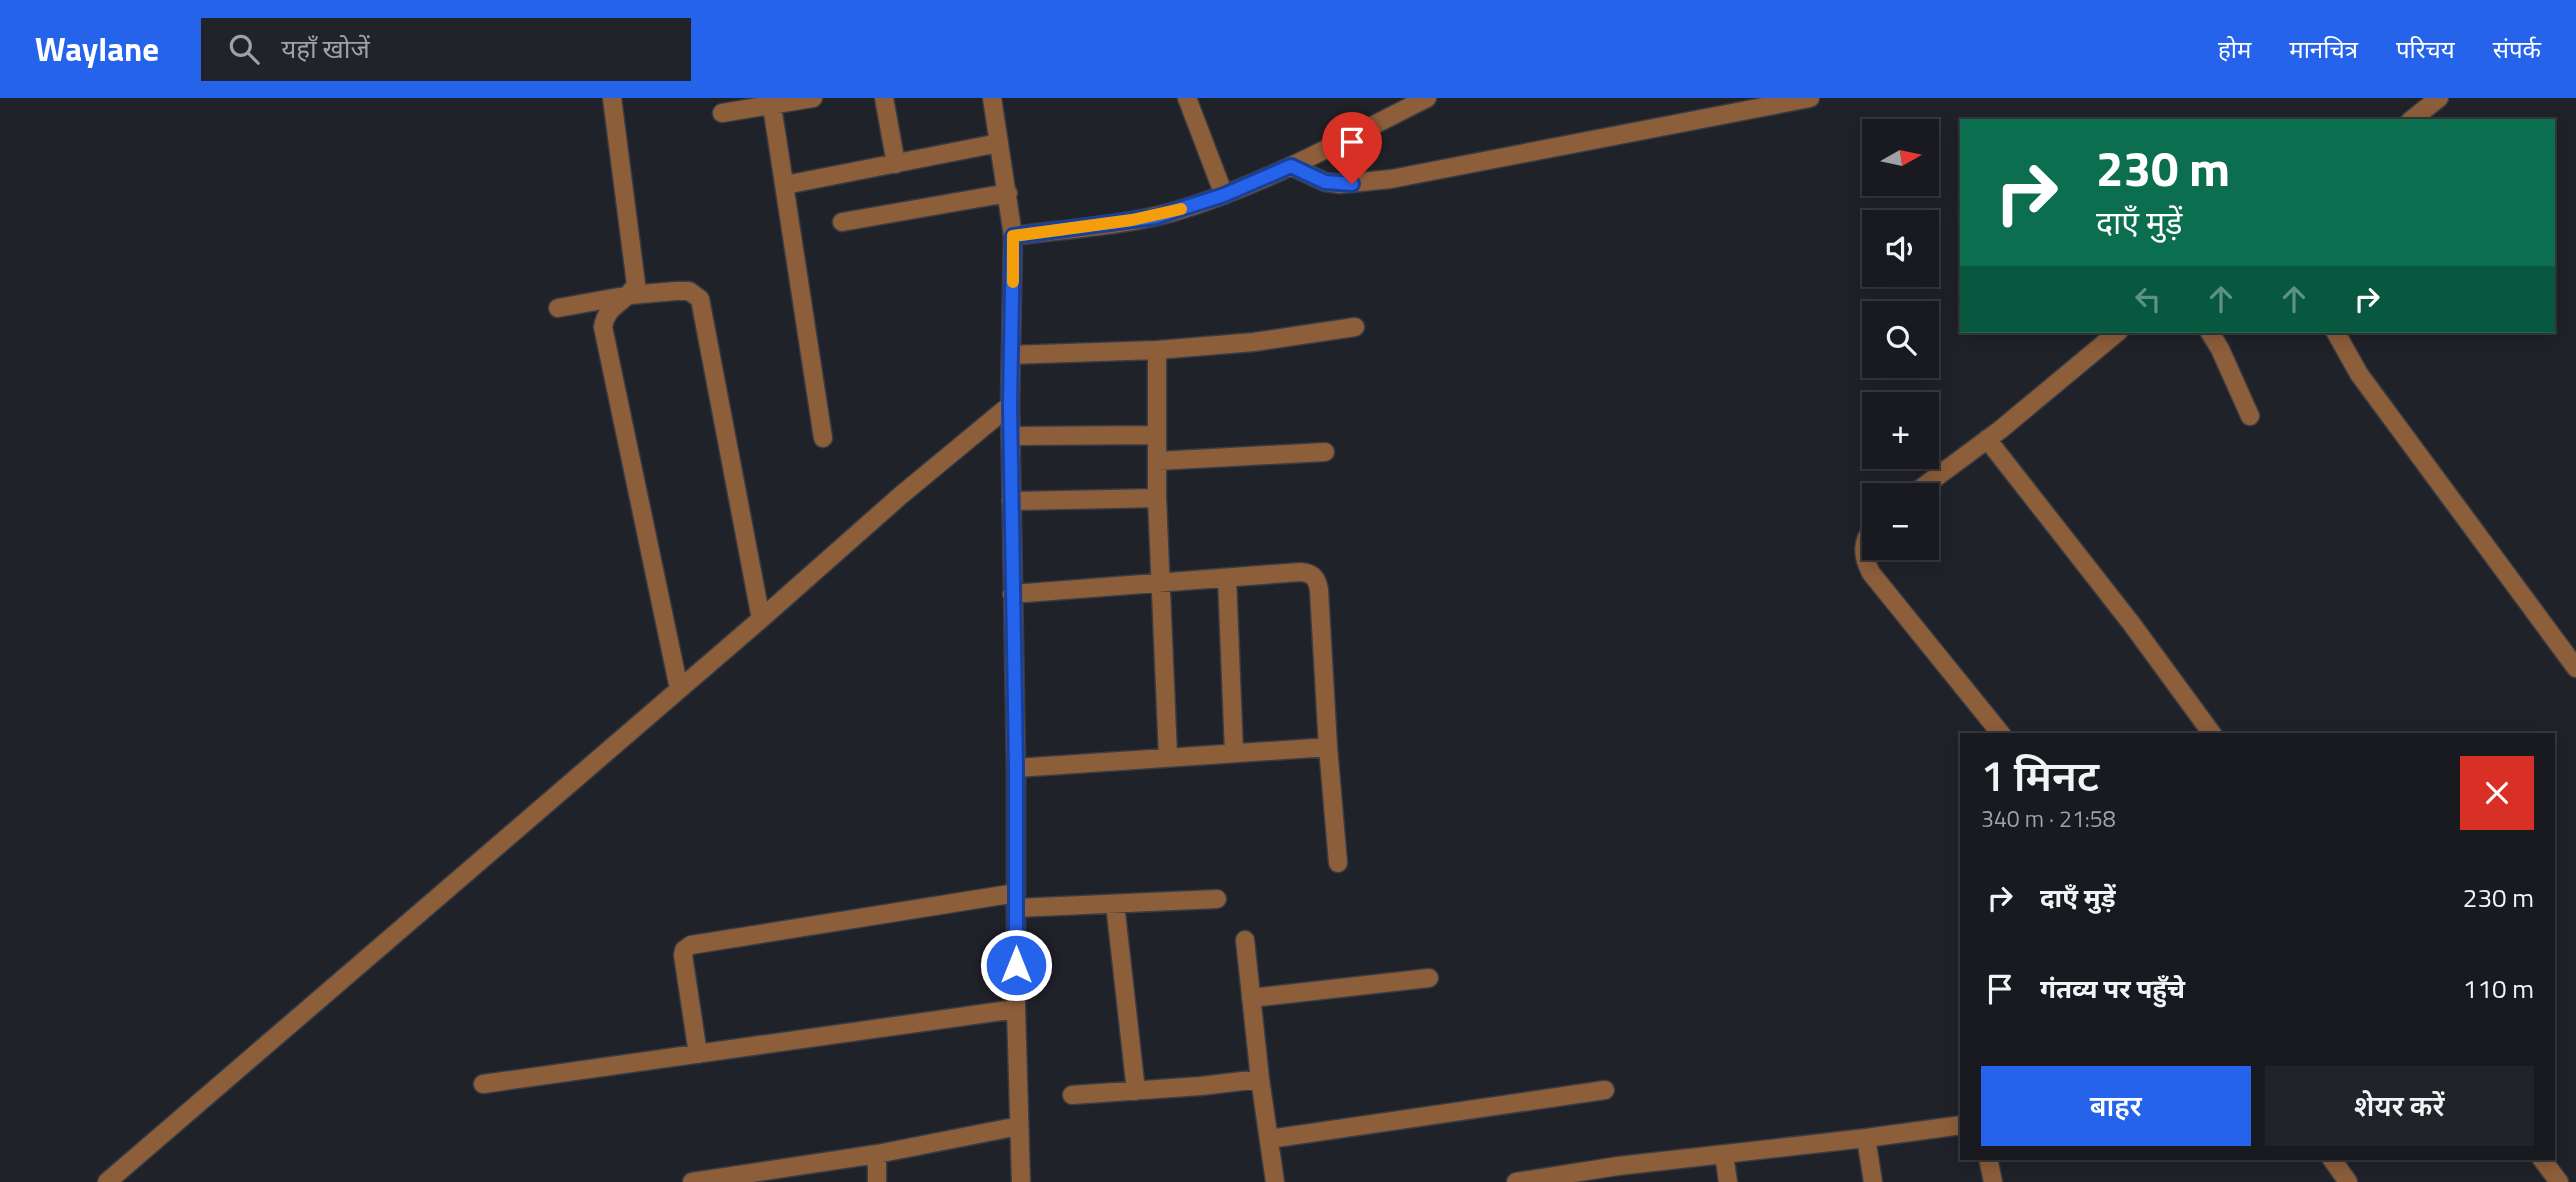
<!DOCTYPE html>
<html lang="hi">
<meta charset="utf-8">
<style>
:root{--surface:#181a1f;--page:#212328;--text:#f1f3f6;--muted:#9fa1a4;--line:#36383d;--accent:#2563eb}
body{margin:0;font-family:"Titillium Web","Noto Sans Devanagari",sans-serif;background:var(--page);color:var(--text);height:100vh;display:flex;flex-direction:column;font-size:26px;white-space:nowrap}
*{box-sizing:border-box;margin:0}
p{font-size:23px;color:var(--muted)}
.icon{flex:none;width:38px;height:38px;fill:none;stroke:currentColor;stroke-width:2;stroke-linecap:round;stroke-linejoin:round}
.map{position:relative;flex:1;overflow:hidden}
.drawer{position:absolute;left:1960px;top:635px;width:595px;height:427px;display:flex;flex-direction:column;background:var(--surface);border-radius:0px;box-shadow:0 4px 18px #0003,0 0 0 2px var(--line)}
.drawer>*{flex:none}
.hud{position:absolute;left:1960px;top:21px;width:595px;height:214px;border-radius:0px;box-shadow:0 4px 18px #0003,0 0 0 2px var(--line);background:#0b6e4f;color:#fff;overflow:hidden}
.needle{width:46px;rotate:81deg}
.fabs{position:absolute;left:1862px;top:21px;display:grid;gap:14px}
.fabs a{display:grid;place-items:center;width:77px;height:77px;border-radius:0px;background:var(--surface);box-shadow:0 4px 18px #0003,0 0 0 2px var(--line);font-size:35px}
.pin{position:absolute;display:grid;place-items:center;width:60px;height:60px;color:#fff;margin:-72px -30px;border-radius:50% 50% 50% 0;rotate:-45deg;box-shadow:0 0 7px #0007}
.pin .icon{rotate:45deg}
.me{position:absolute;width:77px;margin:-38px;rotate:0deg;stroke-linejoin:round;filter:drop-shadow(0 0 5px #0008)}
.turn{display:flex;align-items:center;gap:24px;height:147px;padding:0 21px;font-size:32px}
.turn .icon{width:91px;height:91px;stroke-width:2.5}
.turn b{display:block;font-size:49px;line-height:60px}
.lanes{display:flex;align-items:center;height:66px;padding:0 21px;background:#0003;justify-content:center;gap:35px;direction:ltr}
.lanes .off{opacity:.35}
.round{display:grid;place-items:center;flex:none;width:74px;height:74px;border-radius:0px;background:var(--page)}
.summary{display:flex;align-items:center;justify-content:space-between;height:119px;padding:0 21px}
h1{font-size:42px;font-weight:600;line-height:52px}
.action{display:flex;gap:14px;margin-top:auto;padding:14px 21px}
.action a{flex:1;height:80px;border-radius:0px;background:var(--accent);color:#fff;font-size:28px;font-weight:600;line-height:80px;text-align:center}
.action a+a{background:var(--page);color:var(--text)}
ul{padding:0;list-style:none}
li{display:flex;align-items:center;gap:21px;height:91px;padding:0 21px}
li div{flex:1}
li b{display:block;font-size:26px}
li em{font-style:normal}
header{display:flex;align-items:center;gap:42px;box-sizing:border-box;height:98px;padding:0 35px;background:var(--accent);color:#fff}
header strong{font-size:33px}
nav{display:flex;gap:38px;margin-inline-start:auto;font-size:24px}
.search{width:490px;height:63px;background:var(--page);display:flex;align-items:center;gap:18px;box-sizing:border-box;padding:0 24px;border-radius:0px;color:var(--muted);font-size:26px}
.map>svg:first-child{display:block}
.lines{fill:none;stroke-linecap:round;stroke-linejoin:round}
.minor-casing{stroke:#3a3c43;stroke-width:21}
.minor{stroke:#8d5e3a;stroke-width:18}
.route-casing{stroke:#184099;stroke-width:18}
.route{stroke:#2563eb;stroke-width:12}
.slow{stroke:#f59e0b;stroke-width:12}
</style>
<header>
<strong>Waylane</strong>
<div class="search"><svg class="icon" aria-label="search" viewBox="0 0 24 24"><circle cx="10" cy="10" r="6"/><path d="M15 15l6 6"/></svg>यहाँ खोजें</div>
<nav><a>होम</a><a>मानचित्र</a><a>परिचय</a><a>संपर्क</a></nav>
</header>
<div class="map">
<svg width="2576" height="1084" viewBox="0 0 2576 1084">
<rect width="100%" height="100%" fill="#202229"/>
<g class="lines">
<defs>
<path id="minor" d="M612,0L636,186C626,206 607,205 603,229L679,591
M884,0L896,66
M992,0L1013,138L1010,307L1016,670V911L1021,1084
M1187,0L1224,97
M772,8L823,340
M722,15L813,0
M2410,23L2439,0
M1291,68L1325,84L1340,86L1391,81L1810,0
M785,87L999,45
M842,124L1008,95
M1013,138C1066,131 1122,128 1173,114C1262,88 1345,41 1427,0
M558,210L630,197L676,193H689L700,201L761,521
M2209,233L2220,251L2250,318
M2335,233L2359,276L2576,570
M1157,252L1254,244L1355,229
M1011,257L1157,252V400L1168,658
M1011,338L1156,337
M1987,341L2131,525L2213,637
M1157,363L1325,354
M1912,397L2000,332L2119,233
M1011,403L1157,400
M1874,428C1861,444 1862,457 1871,475L2002,637
M1227,480L1234,654
M1012,496L1300,474C1313,475 1317,480 1319,492L1328,649L1338,765
M1016,670L1328,649
M1115,806L1136,993
M1016,810L1217,801
M1245,842L1260,981L1275,1084
M1251,900L1429,880
M698,956L683,857L684,852L691,847L1016,795
M483,986L1016,911
M1072,997L1201,988L1260,981
M1866,1040L1873,1084
M1269,1041L1605,992
M877,1056V1084
M1724,1056L1728,1084
M1988,1060L1993,1084
M2331,1060L2348,1084
M2541,1060L2559,1084
M107,1084L761,521L900,398L1010,307
M692,1084L877,1056L1019,1028
M1516,1084L1618,1068L1866,1040L1962,1027"/>
</defs>
<use href="#minor" class="minor-casing"/>
<use href="#minor" class="minor"/>
</g>
<g class="lines">
<defs>
<path id="route" d="M1016,867V670L1010,307L1013,138L1155,119L1224,97L1291,68L1325,84L1352,86"/>
</defs>
<use href="#route" class="route-casing"/>
<use href="#route" class="route"/>
<path class="slow" d="M1013,184V138L1132,122L1181,111"/>
</g>
</svg>
<div class="fabs">
<a><svg class="needle" viewBox="-14 -14 28 28"><path d="M0-13l5 13h-10z" fill="#e53935"/><path d="M0 13l5-13h-10z" fill="#9fa1a4"/></svg></a>
<a><svg class="icon" aria-label="sound" viewBox="0 0 24 24"><path d="M4 9h4l5-4v14l-5-4H4zM17 9q2 3 0 6"/></svg></a>
<a><svg class="icon" aria-label="search" viewBox="0 0 24 24"><circle cx="10" cy="10" r="6"/><path d="M15 15l6 6"/></svg></a>
<a>+</a>
<a>−</a>
</div>
<div class="pin" style="left:1352px;top:86px;background:#d93025"><svg class="icon" aria-label="arrive" viewBox="0 0 24 24"><path d="M6 21V4h12l-3 4 3 4H6"/></svg></div>
<svg class="me" style="left:1016px;top:867px" viewBox="-20 -20 40 40"><circle r="17" fill="#2563eb" stroke="#fff" stroke-width="3"/><path d="M0-11L8 9 0 5-8 9z" fill="#fff"/></svg>
<div class="hud">
<div class="turn"><svg class="icon" aria-label="right" viewBox="0 0 24 24"><path d="M7 20v-9h11M14 6l5 5-5 5"/></svg><div><b>230 m</b>दाएँ मुड़ें</div></div>
<div class="lanes"><svg class="icon off" aria-label="left" viewBox="0 0 24 24"><path d="M17 20v-9H6M10 6l-5 5 5 5"/></svg><svg class="icon off" aria-label="ahead" viewBox="0 0 24 24"><path d="M12 20V5M6 11l6-6 6 6"/></svg><svg class="icon off" aria-label="ahead" viewBox="0 0 24 24"><path d="M12 20V5M6 11l6-6 6 6"/></svg><svg class="icon" aria-label="right" viewBox="0 0 24 24"><path d="M7 20v-9h11M14 6l5 5-5 5"/></svg></div>
</div>
<section class="drawer">
<div class="summary"><div><h1>1 मिनट</h1><p>340 m · 21:58</p></div><a class="round" style="background:#d93025;color:#fff"><svg class="icon" aria-label="close" viewBox="0 0 24 24"><path d="M6 6l12 12M18 6L6 18"/></svg></a></div>
<ul>
<li><svg class="icon" aria-label="right" viewBox="0 0 24 24"><path d="M7 20v-9h11M14 6l5 5-5 5"/></svg><div><b>दाएँ मुड़ें</b></div><em>230 m</em></li>
<li><svg class="icon" aria-label="arrive" viewBox="0 0 24 24"><path d="M6 21V4h12l-3 4 3 4H6"/></svg><div><b>गंतव्य पर पहुँचे</b></div><em>110 m</em></li>
</ul>
<div class="action"><a>बाहर</a><a>शेयर करें</a></div>
</section>
</div>
